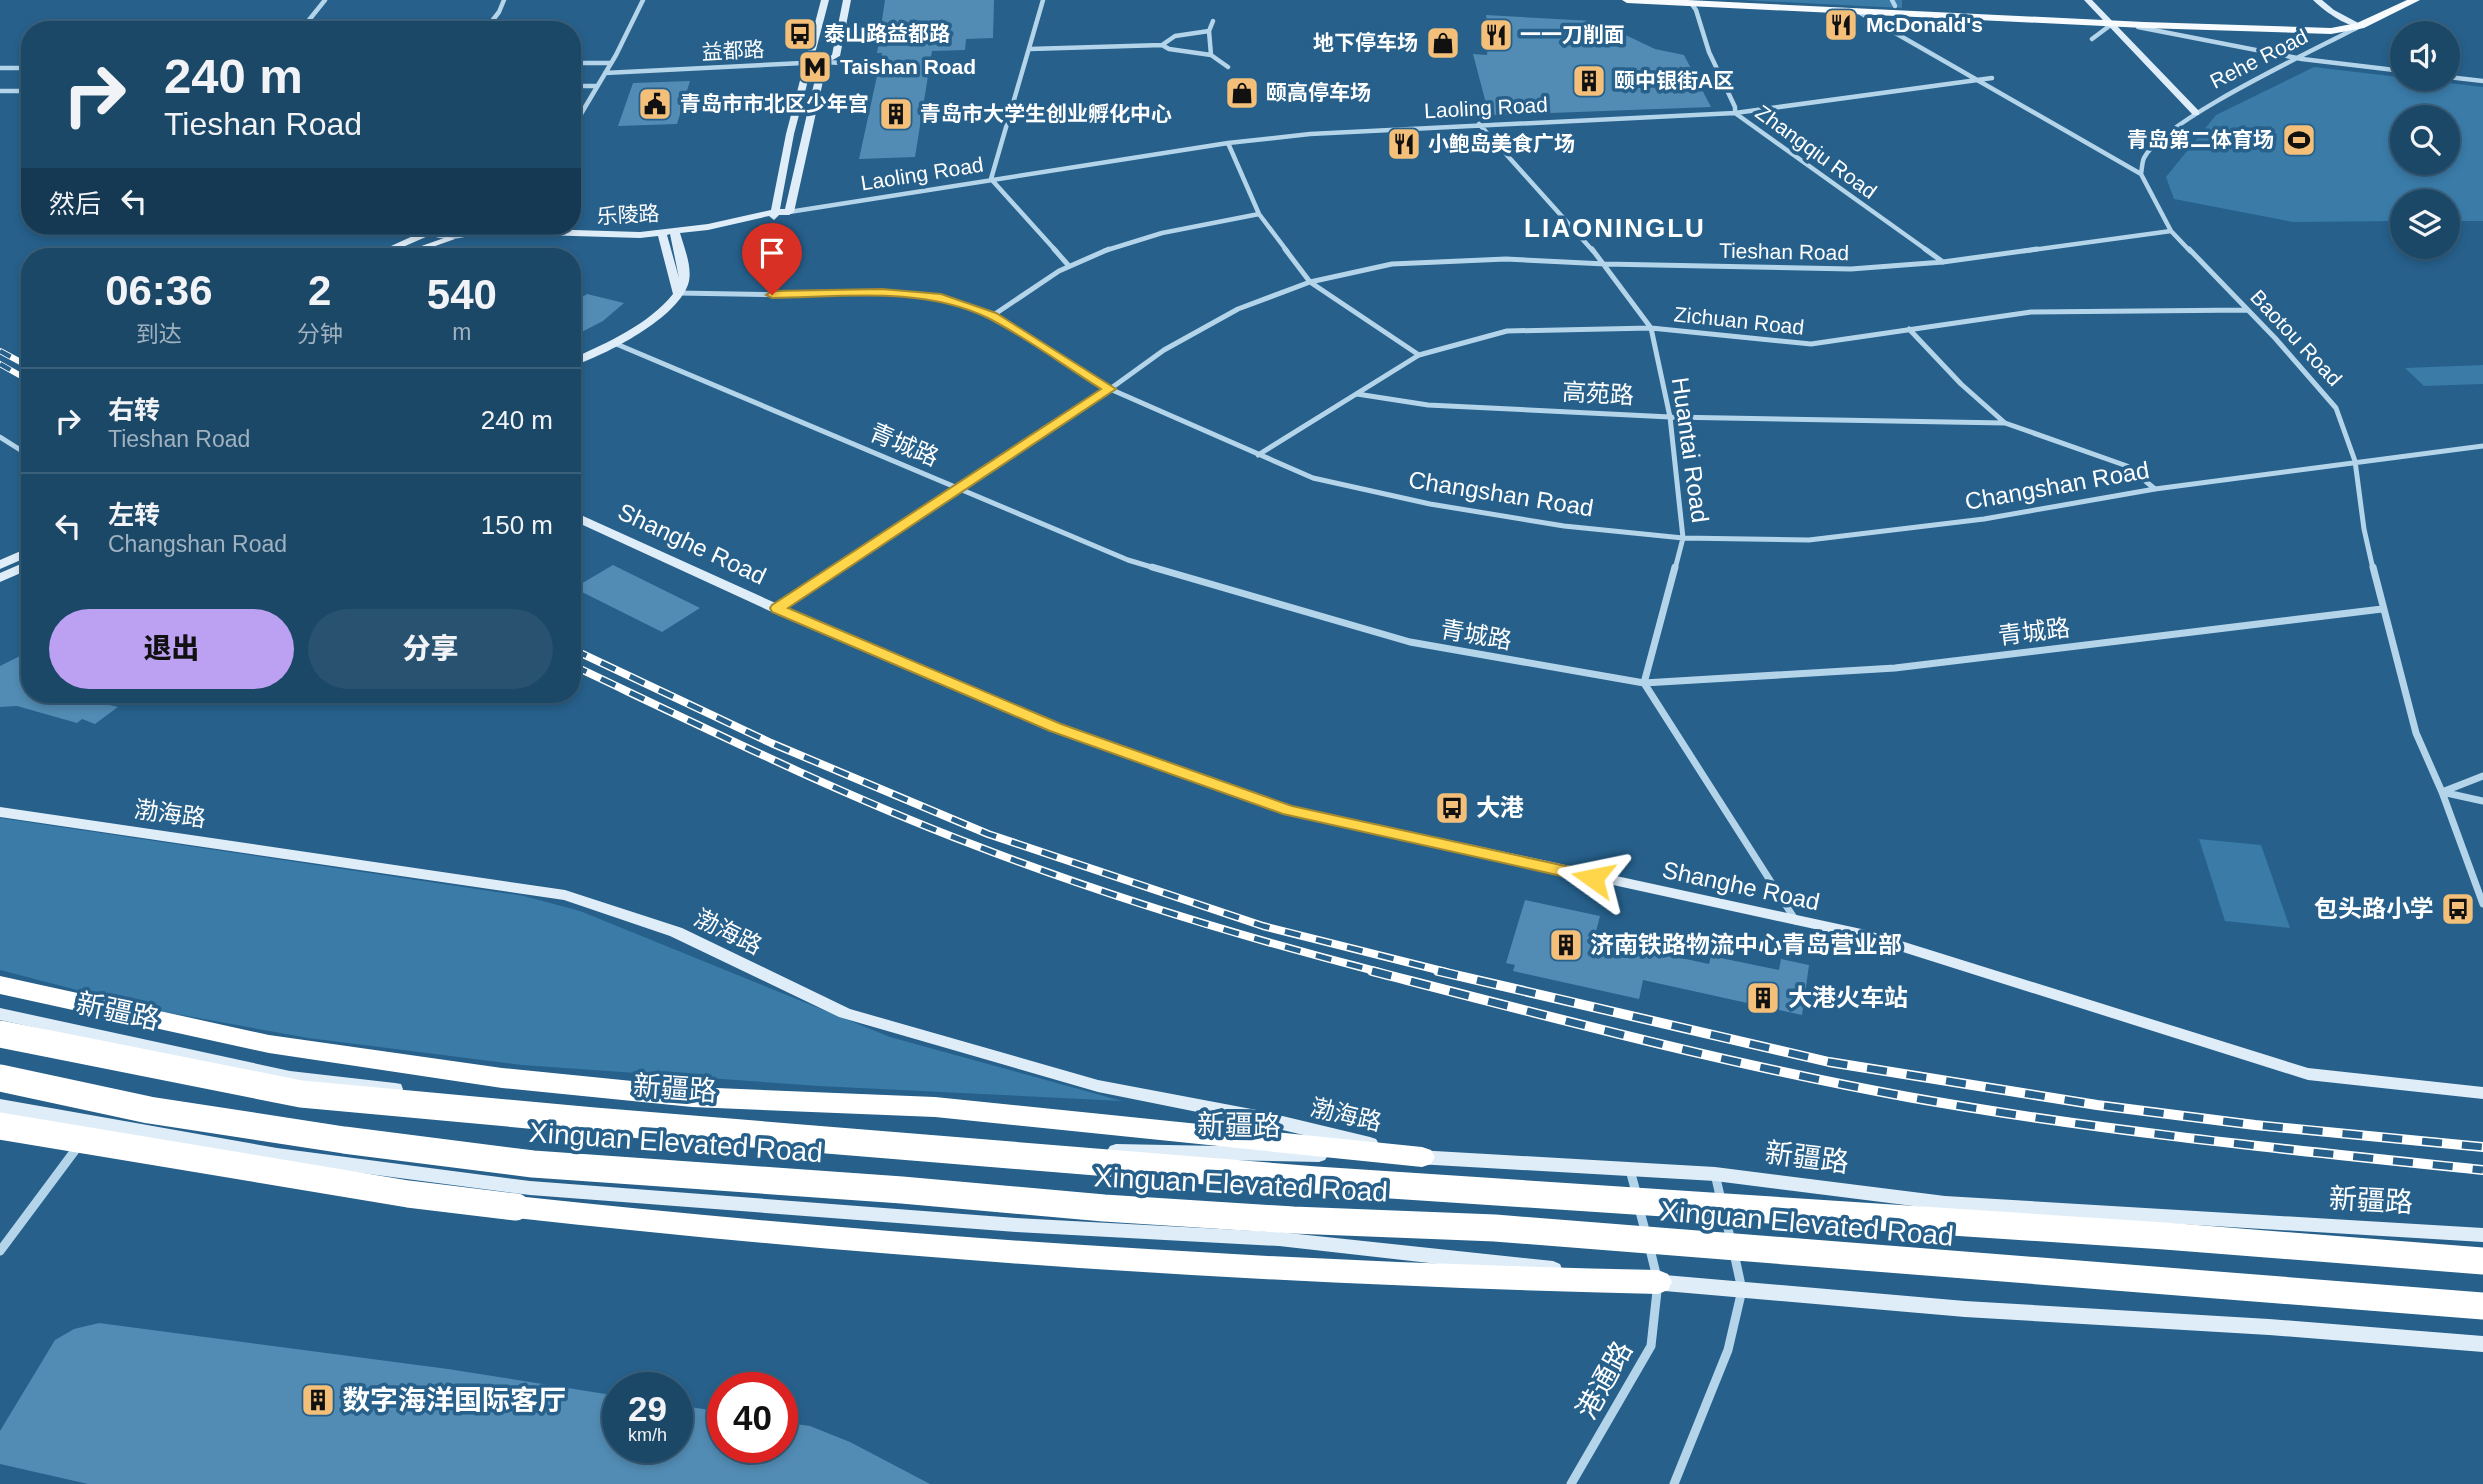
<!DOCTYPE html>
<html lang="zh">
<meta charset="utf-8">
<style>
:root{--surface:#1c4868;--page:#295271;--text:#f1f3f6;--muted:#a0b2c0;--line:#3a607c;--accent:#bca0f2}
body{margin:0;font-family:Helvetica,"Noto Sans SC",sans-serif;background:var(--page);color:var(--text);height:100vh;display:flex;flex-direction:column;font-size:26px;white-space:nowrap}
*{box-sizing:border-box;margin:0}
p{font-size:23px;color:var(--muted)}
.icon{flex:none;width:38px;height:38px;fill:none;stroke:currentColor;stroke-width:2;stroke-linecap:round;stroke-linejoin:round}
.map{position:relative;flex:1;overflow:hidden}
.details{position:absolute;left:21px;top:248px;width:560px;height:455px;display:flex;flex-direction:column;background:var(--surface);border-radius:28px;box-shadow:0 4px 10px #0003,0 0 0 2px var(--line)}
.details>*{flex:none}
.banner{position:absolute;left:21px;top:21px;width:560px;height:214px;border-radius:28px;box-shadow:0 4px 10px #0003,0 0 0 2px var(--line);background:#1c4868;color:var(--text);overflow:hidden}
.fabs{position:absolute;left:2390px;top:21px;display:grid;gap:14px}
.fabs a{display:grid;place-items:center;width:70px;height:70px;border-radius:50%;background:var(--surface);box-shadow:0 4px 10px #0003,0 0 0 2px var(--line);font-size:35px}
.speed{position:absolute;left:602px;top:1372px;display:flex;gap:14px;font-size:35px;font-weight:700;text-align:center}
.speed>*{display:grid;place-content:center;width:91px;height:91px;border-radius:50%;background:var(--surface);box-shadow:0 4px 10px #0003,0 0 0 2px var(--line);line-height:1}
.speed small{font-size:18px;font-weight:400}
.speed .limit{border:10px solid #d22;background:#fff;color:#111}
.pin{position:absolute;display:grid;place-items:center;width:60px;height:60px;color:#fff;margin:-72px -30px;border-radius:50% 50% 50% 0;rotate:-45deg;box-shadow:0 0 7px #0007}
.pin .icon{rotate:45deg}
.me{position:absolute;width:77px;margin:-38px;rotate:282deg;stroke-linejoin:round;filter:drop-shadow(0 0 5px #0008)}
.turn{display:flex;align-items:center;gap:24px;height:147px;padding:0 28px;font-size:32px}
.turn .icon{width:91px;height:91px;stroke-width:2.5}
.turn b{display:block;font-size:49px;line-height:60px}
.then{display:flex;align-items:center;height:66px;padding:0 28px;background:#0003;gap:14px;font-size:26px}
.eta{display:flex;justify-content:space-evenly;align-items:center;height:119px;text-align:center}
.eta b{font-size:42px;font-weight:800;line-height:49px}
.cta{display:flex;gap:14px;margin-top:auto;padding:14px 28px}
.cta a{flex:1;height:80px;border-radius:42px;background:var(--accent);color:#111;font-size:28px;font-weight:800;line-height:80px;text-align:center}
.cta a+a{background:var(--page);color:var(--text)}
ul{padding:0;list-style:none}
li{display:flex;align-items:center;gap:21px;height:105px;padding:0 28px;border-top:2px solid var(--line)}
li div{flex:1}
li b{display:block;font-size:26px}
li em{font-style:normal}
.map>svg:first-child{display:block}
.green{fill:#3a7ba8;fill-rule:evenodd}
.building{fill:#528cb4}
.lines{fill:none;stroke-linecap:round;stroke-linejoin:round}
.street-far3{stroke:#b4d4ea;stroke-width:4.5}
.street-far2{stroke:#b4d4ea;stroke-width:5}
.street-far1{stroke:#b4d4ea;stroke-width:7}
.street{stroke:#b4d4ea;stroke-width:9}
.secondary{fill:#dfedf8;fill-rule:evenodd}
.primary{fill:#f8fbfe;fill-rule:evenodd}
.highway{fill:#fff;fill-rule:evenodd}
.rail-far2-casing{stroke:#fff;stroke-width:6}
.rail-far1-casing{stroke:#fff;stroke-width:8}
.rail-casing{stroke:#fff;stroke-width:10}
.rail-far2{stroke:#26608b;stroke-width:4.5;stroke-dasharray:12;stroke-linecap:butt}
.rail-far1{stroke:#26608b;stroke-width:5;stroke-dasharray:16;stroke-linecap:butt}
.rail{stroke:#26608b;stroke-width:7;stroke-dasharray:20;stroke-linecap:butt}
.highway-bridge{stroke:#fff;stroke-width:27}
.route{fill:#ffd54a;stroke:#a68a30;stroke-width:2}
.labels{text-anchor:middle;stroke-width:7;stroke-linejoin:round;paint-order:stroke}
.far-poi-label{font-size:21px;font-weight:bold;fill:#fff;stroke:#26608b;text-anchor:start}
.far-street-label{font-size:21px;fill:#fff;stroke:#26608b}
.street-label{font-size:24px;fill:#fff;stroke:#26608b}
.poi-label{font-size:24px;font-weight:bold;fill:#fff;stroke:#26608b;text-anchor:start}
.far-district-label{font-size:26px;font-weight:bold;letter-spacing:2px;fill:#fff;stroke:#26608b}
.near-street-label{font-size:28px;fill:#fff;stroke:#26608b}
.near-poi-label{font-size:28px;font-weight:bold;fill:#fff;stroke:#26608b;text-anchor:start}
</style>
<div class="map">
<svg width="2483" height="1484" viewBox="0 0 2483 1484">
<rect width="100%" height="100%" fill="#26608b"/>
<path class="green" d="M1742,0H1902V8Z
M2314,67L2483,87V221H2448V201H2403V221L2293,222L2174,199L2166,177L2216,115ZM2403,117H2448V163H2403Z
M2483,365V384L2424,386L2405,368Z
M0,818L524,896L580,911L890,1037L1122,1101L819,1086L522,1065L308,1038L154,1010L0,970Z
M2199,839L2261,845L2290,928L2225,921Z"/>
<path class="building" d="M885,0H994L993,38L966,39L965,50L932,51L915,157L859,159L882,53H877Z
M1486,15L1592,21V28L1615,30L1655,49L1684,55L1711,107L1495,115L1488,111L1473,54L1487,55L1489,34Z
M690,81L677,124L618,126L633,83Z
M587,294L624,303L603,321L572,337V303Z
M613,565L700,608L662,632L574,588Z
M30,651V695H111L101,703L118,707L95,724L82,719L77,723L17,706L0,707V666Z
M1525,900L1600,916L1594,939L1709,964L1711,956L1779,970L1781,959L1809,965L1802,1015L1643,980L1639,999L1513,971L1515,965L1506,963Z
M99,1323L448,1369L618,1396V1447H677V1405L723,1412V1447H782V1422L810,1426L850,1442L930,1484H88L0,1464V1431L55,1340L74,1329Z"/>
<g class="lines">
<path class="street-far3" d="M1043,0L991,179L1056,251
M1892,0L1895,6
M1691,3L1696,10L1709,52L1735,107V113L1928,251
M1857,11L2141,174L2171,231L2190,251
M1213,21L1209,31L1211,55L1228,67
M2138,27L2302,59L2403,71
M301,30L325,0
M485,30L499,12L504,0
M1209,31L1175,36L1162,45L1169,49L1211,55
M2092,39L2112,24H2116
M1030,49L1162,45
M572,63H610
M0,68H30
M605,73L823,62L863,64
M2448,77L2483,81
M572,86H597
M0,91H30
M1479,124L1593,251
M572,129L616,55L643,0
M1228,143L1259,214L1287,251
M2141,174C2142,169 2142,162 2144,158C2163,120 2317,49 2360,26
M789,212L1228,143L1310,134L1735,113L1992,78
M418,226C443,245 467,235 494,226
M553,226L568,232
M1104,251L1162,233L1259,214
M2024,251L2171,231"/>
<path class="street-far2" d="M1054,249L1069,266
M1285,249L1310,282L1419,355
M1592,249L1651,328L1670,417L1683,538L1675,569
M1925,249L1943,262
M2189,249L2275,338L2336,408L2355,461L2364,529L2373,569
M678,293L797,295L882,292L941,298L992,316L1110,389L1313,478L1430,504L1564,526L1683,538L1809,540L1984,519L2155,489L2483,446
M992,316L1059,271L1109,249
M1909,329L1961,384L2005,423L2127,466L2155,489
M614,343L1128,560L1158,569
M1357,394L1428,405L1670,417L2005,423
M0,437L30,456
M1258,455L1419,355L1507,331L1651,328L1811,344L2031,312L2247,310
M838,569L1110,389L1164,350L1238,309L1310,282L1392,264L1506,259L1605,264L1851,269L1943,262L2037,249"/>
<path class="street-far1" d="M1152,567L1410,642L1644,683L1895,668L2382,609
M1675,567L1644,683L1796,921
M2373,567L2416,733L2442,792L2483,904
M777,609L841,567
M2442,792L2483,776
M2442,792L2483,801"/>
<path class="street" d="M1630,1170L1637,1196
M1715,1174L1721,1200
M1639,1208L1646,1234
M1724,1212L1731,1241
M0,1251L79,1145
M1571,1484L1651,1346L1658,1282L1649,1245
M1674,1484L1728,1350L1742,1290L1734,1253"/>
<path class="secondary" d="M821,0H829L794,134L780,209H785L819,62L832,55L843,0H851L840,56L827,63L794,212L789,215H779L774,220L769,216L708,230L680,233C684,247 692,266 689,281C681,317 604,356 572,366V359C608,342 648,325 673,294L658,236L640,238L480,233L428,236L380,257H367L426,230L480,227L640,232L708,224L771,210L786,134ZM670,234L679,278L667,235Z
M2084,0H2092L2199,111V115H2193Z
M2313,0H2322L2334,10L2364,26C2351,31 2323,10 2313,0Z
M447,237L455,239L404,257H390Z
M572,511L782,606L1060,725L1292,806L1866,930L2308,1068L2483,1087V1099L2308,1080L1865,940L1284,813L1050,731L772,612L572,520Z
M30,547V556L0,569V560Z
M30,560V569L0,582V573Z
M0,807L565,890L682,928L850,1009L1098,1080L1262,1111L1370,1137L1376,1139L1379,1144L1376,1149L1370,1151L1262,1125L1098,1092L839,1017L670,936L564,900L0,817Z
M0,1008L290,1071L395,1083L401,1084L403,1089L401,1094L395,1095L290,1083L0,1020Z
M0,1099L277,1148L530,1181L1016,1218L1279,1232L1553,1261L1560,1264L1562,1269L1560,1274L1553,1277L1279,1246L1016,1232L530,1195L277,1162L0,1113Z
M1116,1144L1319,1148L1325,1150L1328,1155L1325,1160L1319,1162L1116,1158L1110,1156L1107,1151L1110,1146Z
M1417,1150L1715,1167L1945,1196L2483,1228V1242L1945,1210L1715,1181L1417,1164L1411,1162L1408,1157L1411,1152Z
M1653,1274L1965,1301L2269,1319L2483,1336V1352L2269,1335L1965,1317L1653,1290L1646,1287L1644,1282L1646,1277Z"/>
<path class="primary" d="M1622,0H1687L2144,22L2331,28L2357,23L2407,0H2420L2364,28L2331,34L2144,28L1627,3Z"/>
<path class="highway" d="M0,976L269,1035L502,1068L692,1087L935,1097L1422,1147L1431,1150L1435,1157L1431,1164L1422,1167L935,1117L692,1107L502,1088L269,1053L0,994Z
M516,1196C895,1237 1277,1262 1658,1270L1668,1274L1672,1282L1668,1290L1658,1294C1277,1285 895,1260 516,1218L507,1215L503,1207L507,1199Z"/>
<defs>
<path id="rail-far2" d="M0,351L30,367
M0,364L30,381"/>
<path id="rail-far1" d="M572,649L771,743L988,834L1263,926L1446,972
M572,665C705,728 837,793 974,845C1106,896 1242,937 1379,972"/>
<path id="rail" d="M1372,971C1550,1017 1727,1064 1908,1097C2098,1131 2291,1150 2483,1170
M1438,971L1829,1062L2097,1105L2255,1125L2483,1147"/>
</defs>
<use href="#rail-far2" class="rail-far2-casing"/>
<use href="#rail-far1" class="rail-far1-casing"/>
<use href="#rail" class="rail-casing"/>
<use href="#rail-far2" class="rail-far2"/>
<use href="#rail-far1" class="rail-far1"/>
<use href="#rail" class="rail"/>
<path class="highway-bridge" d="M0,1034L301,1094L594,1121L1316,1180L2165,1236L2483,1261
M0,1078L149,1110L344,1140L533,1164L902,1190L1104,1208L1293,1220L1495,1228L2483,1306
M0,1126L408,1194L516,1207"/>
</g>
<path class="route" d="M882,289L941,294L996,313L1116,389L788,608L1061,724L1292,806L1593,872L1601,878L1599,882L1593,883L1283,814L1050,731L772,612L770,608L772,605L1101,389C1064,366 1027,338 988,318C922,286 843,297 772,298L766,295L772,291Z"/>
<defs>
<symbol id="restaurant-square" viewBox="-11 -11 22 22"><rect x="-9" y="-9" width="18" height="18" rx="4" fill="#f3bf79" stroke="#26608b"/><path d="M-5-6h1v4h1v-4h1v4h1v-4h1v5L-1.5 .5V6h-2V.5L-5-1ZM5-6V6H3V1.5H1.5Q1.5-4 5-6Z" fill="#111"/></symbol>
<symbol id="bus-square" viewBox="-11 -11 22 22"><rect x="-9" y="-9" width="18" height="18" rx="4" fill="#f3bf79" stroke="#26608b"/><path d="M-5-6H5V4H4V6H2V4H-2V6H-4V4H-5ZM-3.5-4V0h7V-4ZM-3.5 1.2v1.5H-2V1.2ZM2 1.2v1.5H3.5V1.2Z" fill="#111"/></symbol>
<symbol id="shop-square" viewBox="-11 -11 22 22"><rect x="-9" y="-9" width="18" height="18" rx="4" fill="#f3bf79" stroke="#26608b"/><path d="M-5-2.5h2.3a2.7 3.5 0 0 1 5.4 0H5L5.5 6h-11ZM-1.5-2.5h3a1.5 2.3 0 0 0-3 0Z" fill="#111"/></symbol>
<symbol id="metro-square" viewBox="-11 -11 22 22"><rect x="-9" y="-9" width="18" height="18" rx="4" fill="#f3bf79" stroke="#26608b"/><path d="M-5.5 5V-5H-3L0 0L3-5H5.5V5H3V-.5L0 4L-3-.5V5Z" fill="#111"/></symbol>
<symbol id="building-square" viewBox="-11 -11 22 22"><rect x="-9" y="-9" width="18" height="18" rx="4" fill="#f3bf79" stroke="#26608b"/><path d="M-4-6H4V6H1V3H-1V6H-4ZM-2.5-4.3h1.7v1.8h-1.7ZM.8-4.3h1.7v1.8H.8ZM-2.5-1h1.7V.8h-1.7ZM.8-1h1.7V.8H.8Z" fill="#111"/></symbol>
<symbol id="civic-square" viewBox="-11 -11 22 22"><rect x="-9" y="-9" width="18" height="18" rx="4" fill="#f3bf79" stroke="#26608b"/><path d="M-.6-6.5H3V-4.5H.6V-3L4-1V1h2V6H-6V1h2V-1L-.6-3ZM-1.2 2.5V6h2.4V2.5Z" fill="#111"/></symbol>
<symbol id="stadium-square" viewBox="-11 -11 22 22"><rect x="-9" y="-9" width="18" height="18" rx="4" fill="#f3bf79" stroke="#26608b"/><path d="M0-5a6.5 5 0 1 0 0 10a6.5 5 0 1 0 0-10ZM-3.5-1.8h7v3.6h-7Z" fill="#111"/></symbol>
</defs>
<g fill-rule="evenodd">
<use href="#restaurant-square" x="1822" y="6" width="38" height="38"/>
<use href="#bus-square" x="781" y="15" width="38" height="38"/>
<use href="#restaurant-square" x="1477" y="16" width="38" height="38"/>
<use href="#shop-square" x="1424" y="24" width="38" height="38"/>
<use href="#metro-square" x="796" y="48" width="38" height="38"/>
<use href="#building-square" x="1570" y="62" width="38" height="38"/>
<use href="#shop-square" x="1223" y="74" width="38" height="38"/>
<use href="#civic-square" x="636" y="85" width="38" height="38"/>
<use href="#building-square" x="877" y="95" width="38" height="38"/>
<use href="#stadium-square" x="2280" y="121" width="38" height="38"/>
<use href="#restaurant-square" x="1385" y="125" width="38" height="38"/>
<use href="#bus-square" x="1433" y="789" width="38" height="38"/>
<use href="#bus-square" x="2439" y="890" width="38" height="38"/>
<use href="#building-square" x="1547" y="926" width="38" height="38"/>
<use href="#building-square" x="1744" y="979" width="38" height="38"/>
<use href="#building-square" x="299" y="1381" width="38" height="38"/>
</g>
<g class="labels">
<g class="far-poi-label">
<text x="1866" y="32">McDonald's</text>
<text x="824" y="41">泰山路益都路</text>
<text x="1520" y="42">一一刀削面</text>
<text x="1418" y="50" text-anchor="end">地下停车场</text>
<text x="840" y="74">Taishan Road</text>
<text x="1614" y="88">颐中银街A区</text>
<text x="1266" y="100">颐高停车场</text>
<text x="680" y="111">青岛市市北区少年宫</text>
<text x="920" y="121">青岛市大学生创业孵化中心</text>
<text x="2274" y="147" text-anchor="end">青岛第二体育场</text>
<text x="1428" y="151">小鲍岛美食广场</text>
</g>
<g class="far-street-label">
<text transform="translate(733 51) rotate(-3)" y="7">益都路</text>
<text transform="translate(2259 59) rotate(-27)" y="7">Rehe Road</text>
<text transform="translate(1486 108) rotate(-3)" y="7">Laoling Road</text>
<text transform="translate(1816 152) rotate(36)" y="7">Zhangqiu Road</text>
<text transform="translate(922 174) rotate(-9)" y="7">Laoling Road</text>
<text transform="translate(628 215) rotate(-3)" y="7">乐陵路</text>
<text transform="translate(1784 252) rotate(1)" y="7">Tieshan Road</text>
<text transform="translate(1739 321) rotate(6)" y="7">Zichuan Road</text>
<text transform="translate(2296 338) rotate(47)" y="7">Baotou Road</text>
</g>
<g class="street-label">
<text transform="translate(1598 394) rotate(3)" y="8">高苑路</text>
<text transform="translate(904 445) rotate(23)" y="8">青城路</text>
<text transform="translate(1690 450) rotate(82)" y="8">Huantai Road</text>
<text transform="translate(2057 486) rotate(-10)" y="8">Changshan Road</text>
<text transform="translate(1501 494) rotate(9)" y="8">Changshan Road</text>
<text transform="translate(692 544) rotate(25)" y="8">Shanghe Road</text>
<text transform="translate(2034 632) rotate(-7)" y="8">青城路</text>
<text transform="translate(1476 635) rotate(10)" y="8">青城路</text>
<text transform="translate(170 814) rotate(8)" y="8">渤海路</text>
<text transform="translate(1741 886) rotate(12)" y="8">Shanghe Road</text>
<text transform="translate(728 932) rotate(26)" y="8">渤海路</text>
<text transform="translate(1346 1115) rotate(13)" y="8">渤海路</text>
</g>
<g class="poi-label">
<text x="1476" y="816">大港</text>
<text x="2434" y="917" text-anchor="end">包头路小学</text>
<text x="1590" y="953">济南铁路物流中心青岛营业部</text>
<text x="1788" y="1006">大港火车站</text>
</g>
<g class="far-district-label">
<text x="1615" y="237">LIAONINGLU</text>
</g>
<g class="near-street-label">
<text transform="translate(118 1011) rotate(12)" y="10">新疆路</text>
<text transform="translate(675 1088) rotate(4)" y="10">新疆路</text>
<text transform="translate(1239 1125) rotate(1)" y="10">新疆路</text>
<text transform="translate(676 1142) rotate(4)" y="10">Xinguan Elevated Road</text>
<text transform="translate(1807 1157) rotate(7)" y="10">新疆路</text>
<text transform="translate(1241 1184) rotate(3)" y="10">Xinguan Elevated Road</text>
<text transform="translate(2371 1200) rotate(3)" y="10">新疆路</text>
<text transform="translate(1807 1223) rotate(5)" y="10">Xinguan Elevated Road</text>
<text transform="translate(1604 1380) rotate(-61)" y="10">港通路</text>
</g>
<g class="near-poi-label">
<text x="342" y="1410">数字海洋国际客厅</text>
</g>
</g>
</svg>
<div class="fabs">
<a><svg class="icon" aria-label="sound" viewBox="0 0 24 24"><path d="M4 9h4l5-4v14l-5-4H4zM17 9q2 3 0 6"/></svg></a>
<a><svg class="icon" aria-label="search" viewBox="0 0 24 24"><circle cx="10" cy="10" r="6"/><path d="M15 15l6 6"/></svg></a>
<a><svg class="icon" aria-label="layers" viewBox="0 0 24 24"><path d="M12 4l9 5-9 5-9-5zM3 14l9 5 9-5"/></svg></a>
</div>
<div class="speed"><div>29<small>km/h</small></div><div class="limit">40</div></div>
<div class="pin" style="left:772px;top:295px;background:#d93025"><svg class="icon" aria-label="arrive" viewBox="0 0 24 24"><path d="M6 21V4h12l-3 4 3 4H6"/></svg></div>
<svg class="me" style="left:1593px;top:878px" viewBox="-20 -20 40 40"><path d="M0-17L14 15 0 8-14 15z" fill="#ffd54a" stroke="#fff" stroke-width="4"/></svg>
<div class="banner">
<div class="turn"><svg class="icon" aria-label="right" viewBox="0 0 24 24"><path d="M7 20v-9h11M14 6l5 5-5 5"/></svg><div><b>240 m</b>Tieshan Road</div></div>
<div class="then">然后<svg class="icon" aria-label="left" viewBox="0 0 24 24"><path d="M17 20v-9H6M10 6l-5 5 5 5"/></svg></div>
</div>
<section class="details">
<div class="eta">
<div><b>06:36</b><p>到达</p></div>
<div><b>2</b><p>分钟</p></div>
<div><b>540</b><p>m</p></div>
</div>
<ul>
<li><svg class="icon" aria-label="right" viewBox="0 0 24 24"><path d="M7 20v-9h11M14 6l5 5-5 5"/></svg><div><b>右转</b><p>Tieshan Road</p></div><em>240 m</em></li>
<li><svg class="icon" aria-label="left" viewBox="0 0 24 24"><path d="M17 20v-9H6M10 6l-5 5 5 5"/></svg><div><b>左转</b><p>Changshan Road</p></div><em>150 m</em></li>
</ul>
<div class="cta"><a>退出</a><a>分享</a></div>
</section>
</div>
